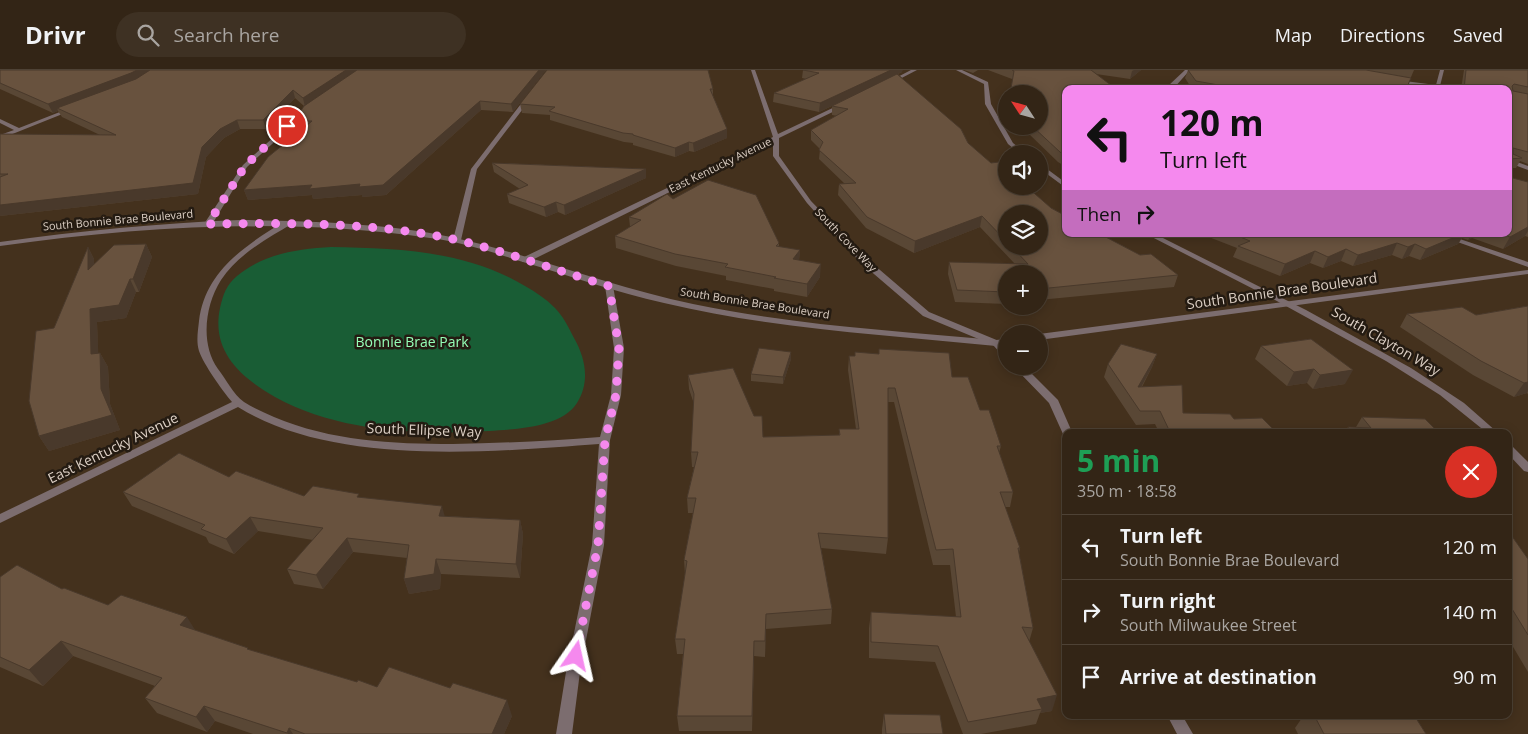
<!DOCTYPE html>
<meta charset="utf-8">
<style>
:root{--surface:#332516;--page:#3e3123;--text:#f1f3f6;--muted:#a9a5a1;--line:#4e4235}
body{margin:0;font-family:"Open Sans",sans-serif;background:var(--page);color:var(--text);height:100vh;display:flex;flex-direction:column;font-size:19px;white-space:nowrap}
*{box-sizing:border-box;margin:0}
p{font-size:16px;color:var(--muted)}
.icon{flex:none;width:28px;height:28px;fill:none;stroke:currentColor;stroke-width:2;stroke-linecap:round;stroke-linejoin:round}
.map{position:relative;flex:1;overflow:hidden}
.side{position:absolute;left:1062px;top:359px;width:450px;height:290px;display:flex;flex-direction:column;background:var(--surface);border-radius:10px;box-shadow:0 2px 12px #0003,0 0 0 1px var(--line)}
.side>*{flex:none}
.guide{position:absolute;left:1062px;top:15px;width:450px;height:152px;border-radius:10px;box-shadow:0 2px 12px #0003,0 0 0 1px var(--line);background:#f589ee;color:#111;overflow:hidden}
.needle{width:32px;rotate:306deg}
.tools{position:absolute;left:998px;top:15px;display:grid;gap:10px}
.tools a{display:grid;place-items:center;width:50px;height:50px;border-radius:50%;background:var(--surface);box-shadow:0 2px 12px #0003,0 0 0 1px var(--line);font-size:25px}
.pin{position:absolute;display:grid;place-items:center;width:42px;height:42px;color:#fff;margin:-21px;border:2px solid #fff;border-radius:50%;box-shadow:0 1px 5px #0007}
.me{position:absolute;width:55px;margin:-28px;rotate:11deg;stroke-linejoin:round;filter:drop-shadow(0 0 4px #0008)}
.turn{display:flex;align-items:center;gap:18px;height:105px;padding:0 15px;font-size:22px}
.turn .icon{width:65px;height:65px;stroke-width:2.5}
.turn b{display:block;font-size:35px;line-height:42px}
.then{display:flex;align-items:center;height:48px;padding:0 15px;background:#0003;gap:10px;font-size:19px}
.round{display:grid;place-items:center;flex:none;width:52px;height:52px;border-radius:26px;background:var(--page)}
.summary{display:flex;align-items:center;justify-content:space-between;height:85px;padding:0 15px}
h1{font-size:30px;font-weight:700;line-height:38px;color:#1e9e55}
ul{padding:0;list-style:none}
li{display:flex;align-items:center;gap:15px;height:65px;padding:0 15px;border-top:1px solid var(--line)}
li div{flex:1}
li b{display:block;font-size:19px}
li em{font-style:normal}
header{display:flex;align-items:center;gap:30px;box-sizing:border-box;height:70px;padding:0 25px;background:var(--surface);border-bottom:1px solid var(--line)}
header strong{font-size:24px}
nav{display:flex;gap:28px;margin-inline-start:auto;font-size:18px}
.search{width:350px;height:45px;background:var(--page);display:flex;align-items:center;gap:12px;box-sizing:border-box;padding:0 18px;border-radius:28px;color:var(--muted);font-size:19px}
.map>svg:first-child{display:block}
.green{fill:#195d35}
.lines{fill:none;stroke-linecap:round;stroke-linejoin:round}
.minor{fill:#7c6d6f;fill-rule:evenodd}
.tertiary{fill:#7c6d6f;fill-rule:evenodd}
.wall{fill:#594735;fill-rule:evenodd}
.shaded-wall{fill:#49392b}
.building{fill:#68523e;stroke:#49392b}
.route{stroke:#f589ee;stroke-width:9;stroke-dasharray:0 16.2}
.labels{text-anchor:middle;stroke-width:5;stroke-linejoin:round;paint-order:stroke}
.far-street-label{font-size:11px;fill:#dccfc4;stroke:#241b12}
.street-label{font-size:14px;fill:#dccfc4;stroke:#241b12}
.park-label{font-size:14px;fill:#95ffb7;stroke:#241b12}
</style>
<header>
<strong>Drivr</strong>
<div class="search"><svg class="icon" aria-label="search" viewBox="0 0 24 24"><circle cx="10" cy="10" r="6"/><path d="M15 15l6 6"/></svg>Search here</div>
<nav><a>Map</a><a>Directions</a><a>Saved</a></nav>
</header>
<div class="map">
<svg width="1528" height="664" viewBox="0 0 1528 664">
<rect width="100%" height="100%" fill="#44311d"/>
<path class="green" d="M331,177C397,178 467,181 525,216C536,222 546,229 555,238C563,246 569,258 574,268C586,289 590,312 577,333C561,358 515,359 489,361C419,365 338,362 275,327C240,307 211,281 220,238C223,225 226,215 237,206C263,184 297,179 331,177Z"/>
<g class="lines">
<path class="minor" d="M751,0H755L778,64L841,34H845V36L779,68V86L811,131L866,188L929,242L999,271L1006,279V287L1003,286L993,275L923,246L860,192L807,133L773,86V71L528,192H522V188L773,67Z
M911,0H917L892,13L888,12Z
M956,0H962L988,12L991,34L1013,73L1027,84H1020L1008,74L985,34L984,14Z
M1185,0H1190L1173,19H1167L1168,16Z
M1440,0H1444L1440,16L1454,19H1435L1395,11L1397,10L1436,15Z
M527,26L532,27L477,99L461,170L457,172H454L453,170L471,99Z
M70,38L75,39L0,69V65L14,60L0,53V49L19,58Z
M301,42L306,43L247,97L211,156H205L204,154L243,95Z
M1509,89L1528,96V100L1509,93Z
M1039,93L1066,113V118L1039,98Z
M285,151L292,153C286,158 279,161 273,165C254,177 234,190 221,210C205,235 200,274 218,299C226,309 233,324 244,332C253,338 264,342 274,347C331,371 392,374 453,374C502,373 551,371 600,367L611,325L614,278L605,216L609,214L613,216L624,278L621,325L610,370L604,475L580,602L572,664H556L566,602L592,475L599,374C492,382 333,397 238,337L0,453V444L232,332C222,320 204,295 199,281C196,271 198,261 199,251C205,201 246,175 285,151Z
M1146,164H1155L1306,240L1411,298L1464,333L1497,362H1486L1440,325L1386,291L1275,230Z
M1435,164H1445L1528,192V197Z
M1013,296H1024L1058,330L1072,362H1066V365L1063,364L1049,333Z
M1509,376L1513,377L1528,392V402L1524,401L1509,385Z
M1167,645H1182L1193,664H1177Z"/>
<path class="tertiary" d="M240,150C308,151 385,153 451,167C533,185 611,217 693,234C793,255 895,261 996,270L1006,269V275L996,276C885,265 773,259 664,233C616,222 570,206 523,192C492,182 461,172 430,168C285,147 144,156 0,176V172C80,161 159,153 240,150Z
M1528,200V204L1039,270V264Z"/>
</g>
<path class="wall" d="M0,0H546L513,42L481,40L386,125L362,127V125L313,129L312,125L248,130L244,120L301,60H297L294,51L304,36L295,28L266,59H240L224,68L206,87L198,124L0,146V64L100,65L62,47L58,41L53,43L0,19Z
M803,0L902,2L898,4L968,73L991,93L1051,138L1178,205L1174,217L1039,230V204H1006V234L955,232L948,204L949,192L1015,194L980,157L914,183L866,158L838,125L839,114H845L819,89L820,79L811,70V60L837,46L832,45V36L819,42L773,32L774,23L806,9L802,8ZM1006,144L1039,176H1006Z
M964,0H978L973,3Z
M988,0H1141L1130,9L1096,4L1066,19V97L1058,92L1029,64L1023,56H1039L1012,9Z
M1188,0H1414L1406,19H1192L1185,8Z
M1464,0H1528V94L1520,91L1516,98H1509V19H1461Z
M713,19V26L727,59V68L694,82L689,81L675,87L633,75V73L624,72L550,50V45L522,43L520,34Z
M492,93L646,99V108L565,145L558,142L546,147L509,133L507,124L520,119L494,102Z
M1528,112V167L1525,166L1503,179L1472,168L1468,170L1462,168L1458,174L1420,190L1409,186L1402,189L1392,185L1353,196L1341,191L1323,198L1310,193L1280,206L1233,187L1237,178L1201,164H1509Z
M673,129L779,173V177L800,180L799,190L820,207L807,227L774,221V219L726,210V206L676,196L616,178L615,166L630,157L629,147Z
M146,174L152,187L139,222H136L126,248L97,252L98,283H100L108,297L110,334L120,360L49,381L39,366L54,258L88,177L94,189V194Z
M1528,236V324L1527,323L1514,327L1473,305L1400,257L1407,244L1476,245Z
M1311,269L1345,314L1313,319L1307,313L1287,316L1255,289L1261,276Z
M791,282V289L783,314L751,311V304Z
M1157,284L1152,297L1142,317L1183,343L1234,349L1276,362H1159L1155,354L1136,355L1104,307L1108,294Z
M849,286L952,307L980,340L1001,376L999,383L1013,422L1010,437H1005L1020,478L1019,483L1033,558L1029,572L1052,641L1040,643L1036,654L981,664H963L935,592L869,588V558L871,542L956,547L950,495H933L894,332H888V468L886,484L821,478L832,539L831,554L766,559L765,587L754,586L752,661H679L677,646L683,584H677L675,569L685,505L684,490L693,443H688L687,428L694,397H692L691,382L694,334L689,319L688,305L763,367L839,365V359H856L848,300Z
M1362,347L1438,362H1345L1348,357H1356Z
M229,407L304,426L361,428L445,446L520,450L523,464L520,508L441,504L440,519L409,524L404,509L407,488L353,482L323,519L294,514L287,499L313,470L258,461L234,484L209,473L206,467L132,436L123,422Z
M1509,462L1528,489V602L1509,570Z
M0,507L62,519L108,535L195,560L249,580L357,612L377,617L512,646L504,664H253L215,651L207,662L157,643L145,628L155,616L73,586L43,616L0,597Z
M884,644L943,664H882V659Z
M1304,645H1414L1426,664H1298L1295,658Z"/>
<path class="shaded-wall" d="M137,0H154L134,11L57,38L58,41L53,43L48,34Z
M346,0H360L305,37L303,28Z
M539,0H546L513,42L511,34Z
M891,0H903L902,2L819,42L820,33Z
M1134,0H1141L1130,9L1132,1Z
M293,20L295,28L266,59L263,50Z
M480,31L481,40L386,125L362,127V125L313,129L312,125L248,130L244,120L312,115Z
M237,50L240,59L224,68L206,87L198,124L0,146V135L202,77L220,59Z
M727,59V68L694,82L693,73Z
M689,72V81L675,87V78Z
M646,99V108L565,145L564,135Z
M556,132L558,142L546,147L544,137Z
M982,146L980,157L914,183L915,171Z
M1528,157V161L1525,166L1503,179L1510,167Z
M1462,164H1464L1458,174L1420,190L1426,179Z
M1472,164H1474L1472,168L1468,170Z
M1397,173L1392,185L1353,196L1358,185Z
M146,174L152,187L139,222L133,209Z
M1415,174L1409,186L1402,189L1408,177Z
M88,177L94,189L95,213L88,200Z
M1346,179L1341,191L1323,198L1328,187Z
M800,180L799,192L793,189Z
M1315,181L1310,193L1280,206L1285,194Z
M821,194L820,207L807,227V214Z
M130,209L136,222L126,248L97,252L99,298L91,284L90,239Z
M791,282V289L783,314V307Z
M100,283L108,297L110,334L120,360L49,381L39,366L101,319Z
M1157,284L1152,297L1134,330L1138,317Z
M1314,299L1307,313L1287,316L1294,302Z
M1353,300L1345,314L1313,319L1320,305Z
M1528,312V321L1527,323L1514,327L1524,313Z
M442,436L446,451L439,446Z
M250,447L258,461L234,484L226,469Z
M520,450L523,464L520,508L516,494Z
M347,468L353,482L323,519L316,505Z
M436,489L441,504L440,519L409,524L404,509Z
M766,544V559L765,587V571Z
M187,547L197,563L180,555Z
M61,571L73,586L43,616L29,600Z
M754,571V586L752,661V646Z
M1057,625L1052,641L1040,643L1042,639L1037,629Z
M507,630L512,646L504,664H492Z
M204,636L215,651L207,662L196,647Z
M289,658L293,664H288L287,663Z"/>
<path class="building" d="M0,0H137L131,3L48,34L0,13Z
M150,0H346L303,28L293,20L263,50H237L220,59L202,77L193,113L0,135V107L8,104H0V64L116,65L57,38L136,9Z
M357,0H539L511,34L480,31L383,115L359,117L360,114L309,119L312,115L244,120L268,87L312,51H294L304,36Z
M547,0H708L713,19H710L727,59L693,73L689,72L675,78L633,65V64L623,63L549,41L555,37L520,34Z
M803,0H891L820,33L774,23L819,3Z
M1012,0H1091L1116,19H1066V86L1060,82L1032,56H1039V24H1010L1014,1Z
M1188,0H1366L1411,8L1406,19H1241L1196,11Z
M1466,0H1528V17L1514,14L1512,16L1513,21L1528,24V82L1513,78V84L1522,88L1509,89V19H1464Z
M897,4L961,59L968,73L991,93L999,92L1006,99V116H1026L1051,138L1066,146V164H1100L1140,185L1151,184L1178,205L1039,219V204H1006V222L957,220L949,192L1028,194L1011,176H1039V144H1006V171L982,146L915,171L867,147L839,114L856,113L819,80L823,72L811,60L848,39L832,36Z
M492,93L646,99L564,135L556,132L544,137L507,124L528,115Z
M1509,107L1528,112V157L1510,167L1499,164H1509Z
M708,110L756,125L779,173L776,176L800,180L793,189L821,194L807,214L774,208L776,207L725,197L728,194L675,184L615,166L641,150L629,147L667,124L673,129Z
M1233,164H1462L1426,179L1415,174L1408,177L1397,173L1358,185L1346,179L1328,187L1315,181L1285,194L1238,176L1250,171Z
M146,174L133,209H130L119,235L90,239L91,284L100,283L101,319L112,345L39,366L29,331L36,261L54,258L88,177V200L114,175Z
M1528,236V312L1524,313L1481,291L1407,244L1462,237L1476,245Z
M1311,269L1353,300L1320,305L1314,299L1294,302L1261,276Z
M1121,274L1157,284L1138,317L1182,315L1183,343L1230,344L1234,349L1262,348L1276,362H1170L1160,341H1140L1108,294Z
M759,278L791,282L783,307L751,304Z
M879,279L949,283L952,307H968L980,340H989L1001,376H997L1013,422H1000L1020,478H1018L1033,558L1022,557L1057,625L1037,629L1042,639L968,652L938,576L871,572V542L961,547L953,479L936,480L895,318H888V468L818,463L832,539L766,544L765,571H754L752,646H677L685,569H675L687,491L684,490L696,428H687L698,382H691L694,324L688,305L733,298L754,346H762L763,367L840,365L839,359H859L849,286H855V282L879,284Z
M1362,347L1425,349L1438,362H1353L1348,357L1371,358Z
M179,383L229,407L236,401L304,426L313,416L359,424L357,427L442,436L439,446L520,450L516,494L436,489L434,504L404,509L409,475L347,468L316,505L287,499L323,458L250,447L226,469L201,459L205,455L123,422Z
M1509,462L1528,489V565L1509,534Z
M17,495L62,519L64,518L108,535L121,525L187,547L180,555L248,578L247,579L357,612L358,610L377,617L389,597L450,618L453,613L507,630L492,664H305L289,658L287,663L204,636L196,647L145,628L162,608L61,571L29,600L0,587V507Z
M884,644L940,645L943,664H886Z
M1314,645H1414L1426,664H1324Z"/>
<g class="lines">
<path class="route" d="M287,56L245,96L208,154C291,153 376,152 457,170C508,182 558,201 609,216L619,278L616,325L605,370L598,475L576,586"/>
</g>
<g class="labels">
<g class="far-street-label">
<text transform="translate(720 95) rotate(-26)" y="4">East Kentucky Avenue</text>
<text transform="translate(118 150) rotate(-5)" y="4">South Bonnie Brae Boulevard</text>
<text transform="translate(846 170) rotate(46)" y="4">South Cove Way</text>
<text transform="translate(755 233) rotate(9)" y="4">South Bonnie Brae Boulevard</text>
</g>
<g class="street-label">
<text transform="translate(1282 221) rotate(-8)" y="5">South Bonnie Brae Boulevard</text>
<text transform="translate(1386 271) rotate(30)" y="5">South Clayton Way</text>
<text transform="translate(424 360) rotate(2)" y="5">South Ellipse Way</text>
<text transform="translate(113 378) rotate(-26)" y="5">East Kentucky Avenue</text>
</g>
<g class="park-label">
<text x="412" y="277">Bonnie Brae Park</text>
</g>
</g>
</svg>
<div class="tools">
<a><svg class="needle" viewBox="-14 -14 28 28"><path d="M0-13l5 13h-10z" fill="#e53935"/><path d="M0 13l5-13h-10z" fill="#a9a5a1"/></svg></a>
<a><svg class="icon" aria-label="sound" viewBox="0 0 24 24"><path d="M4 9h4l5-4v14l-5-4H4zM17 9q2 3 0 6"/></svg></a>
<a><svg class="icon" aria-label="layers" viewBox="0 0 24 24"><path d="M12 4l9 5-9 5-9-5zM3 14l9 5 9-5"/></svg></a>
<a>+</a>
<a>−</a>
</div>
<div class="pin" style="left:287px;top:56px;background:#d93025"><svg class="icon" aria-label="arrive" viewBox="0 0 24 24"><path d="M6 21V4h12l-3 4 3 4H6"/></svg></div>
<svg class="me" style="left:576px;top:586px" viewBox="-20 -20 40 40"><path d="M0-17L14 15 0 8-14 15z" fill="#f589ee" stroke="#fff" stroke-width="4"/></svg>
<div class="guide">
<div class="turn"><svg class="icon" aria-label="left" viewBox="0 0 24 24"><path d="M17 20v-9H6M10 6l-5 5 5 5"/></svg><div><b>120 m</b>Turn left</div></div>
<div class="then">Then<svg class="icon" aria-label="right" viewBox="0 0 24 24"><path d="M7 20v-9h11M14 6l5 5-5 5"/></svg></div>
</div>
<section class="side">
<div class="summary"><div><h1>5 min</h1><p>350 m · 18:58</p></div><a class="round" style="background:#d93025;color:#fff"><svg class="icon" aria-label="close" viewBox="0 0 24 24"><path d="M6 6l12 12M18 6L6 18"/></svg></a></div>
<ul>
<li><svg class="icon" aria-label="left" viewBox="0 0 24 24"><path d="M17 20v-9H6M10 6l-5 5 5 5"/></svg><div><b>Turn left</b><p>South Bonnie Brae Boulevard</p></div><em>120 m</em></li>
<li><svg class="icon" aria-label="right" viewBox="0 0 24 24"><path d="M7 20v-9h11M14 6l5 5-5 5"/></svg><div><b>Turn right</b><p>South Milwaukee Street</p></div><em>140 m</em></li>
<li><svg class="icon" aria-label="arrive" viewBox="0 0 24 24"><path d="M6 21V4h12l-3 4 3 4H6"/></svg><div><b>Arrive at destination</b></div><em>90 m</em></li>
</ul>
</section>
</div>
